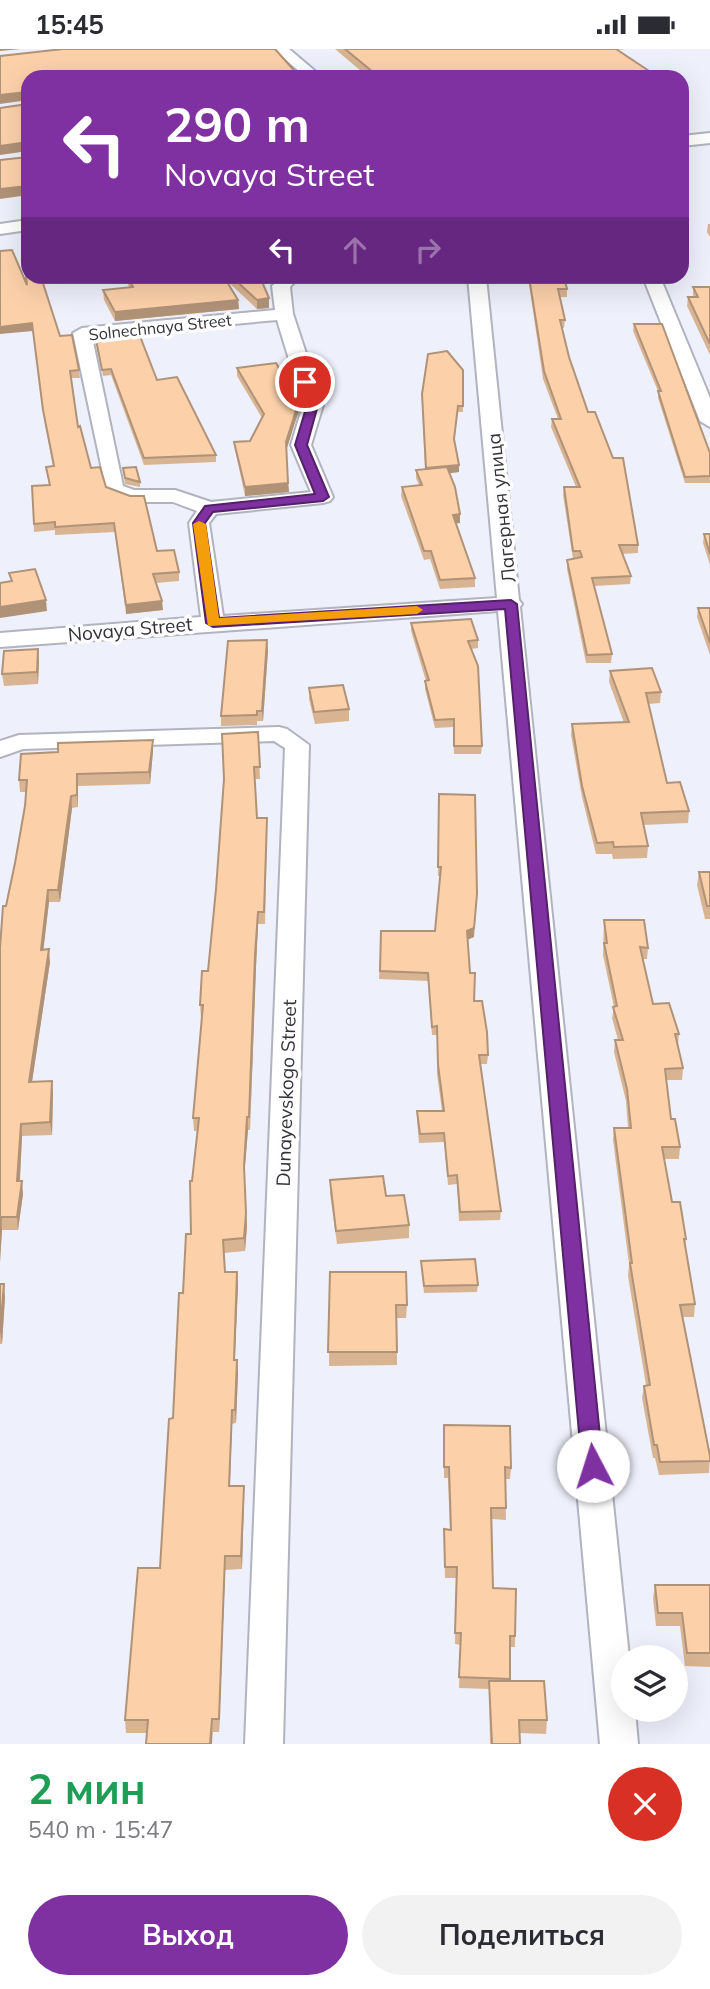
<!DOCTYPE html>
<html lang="ru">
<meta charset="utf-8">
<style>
:root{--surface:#fff;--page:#f2f2f3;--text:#2b2b33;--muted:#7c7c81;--accent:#7f31a1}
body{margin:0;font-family:Mulish,sans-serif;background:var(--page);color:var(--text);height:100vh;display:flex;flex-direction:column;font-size:26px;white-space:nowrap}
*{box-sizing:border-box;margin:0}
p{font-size:23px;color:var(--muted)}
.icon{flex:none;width:38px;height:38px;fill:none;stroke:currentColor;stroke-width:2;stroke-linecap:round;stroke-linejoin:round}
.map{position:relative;height:1695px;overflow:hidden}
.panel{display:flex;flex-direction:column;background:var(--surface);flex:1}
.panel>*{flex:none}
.guide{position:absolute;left:21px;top:21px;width:668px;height:214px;border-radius:21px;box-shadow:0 7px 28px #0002;background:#7f31a1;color:#fff;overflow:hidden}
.tools{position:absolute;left:611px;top:1596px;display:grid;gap:14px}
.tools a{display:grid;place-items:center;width:77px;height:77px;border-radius:50%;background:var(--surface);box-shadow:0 7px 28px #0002;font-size:35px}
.pin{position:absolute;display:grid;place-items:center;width:60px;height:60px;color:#fff;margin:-30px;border:4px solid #fff;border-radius:50%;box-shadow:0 2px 7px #0007}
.me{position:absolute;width:77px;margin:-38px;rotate:355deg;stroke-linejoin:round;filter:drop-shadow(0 0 5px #0008)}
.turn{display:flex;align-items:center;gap:24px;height:147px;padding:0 28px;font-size:32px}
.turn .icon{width:91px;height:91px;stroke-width:2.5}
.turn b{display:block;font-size:49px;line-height:60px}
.lanes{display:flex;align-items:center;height:66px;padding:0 28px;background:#0003;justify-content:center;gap:35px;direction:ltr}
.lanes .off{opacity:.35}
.round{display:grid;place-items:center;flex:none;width:74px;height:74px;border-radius:37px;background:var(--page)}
.headline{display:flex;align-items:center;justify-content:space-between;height:119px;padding:0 28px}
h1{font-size:42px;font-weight:700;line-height:52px;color:#1e9e55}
.button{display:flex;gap:14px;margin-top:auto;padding:14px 28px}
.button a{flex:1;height:80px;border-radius:42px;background:var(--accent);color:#fff;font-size:28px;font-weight:700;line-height:80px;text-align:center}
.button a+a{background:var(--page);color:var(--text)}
.status{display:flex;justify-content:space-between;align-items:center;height:49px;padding:0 35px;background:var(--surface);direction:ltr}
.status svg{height:19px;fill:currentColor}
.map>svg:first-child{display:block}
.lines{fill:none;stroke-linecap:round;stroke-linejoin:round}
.street-casing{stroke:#b1b3be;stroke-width:4}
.street{fill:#fff;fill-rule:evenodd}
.wall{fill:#d9b492}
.shaded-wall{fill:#b09277}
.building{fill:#fcd1aa;stroke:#b09277;stroke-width:2}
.route{fill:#7f31a1;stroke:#532069;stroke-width:2}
.slow{fill:#f59e0b}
.labels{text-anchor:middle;stroke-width:7;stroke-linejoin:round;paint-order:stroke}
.far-street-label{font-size:16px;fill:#323337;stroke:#fefefe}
.street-label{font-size:19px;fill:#323337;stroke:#fefefe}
</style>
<div class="status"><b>15:45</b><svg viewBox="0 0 49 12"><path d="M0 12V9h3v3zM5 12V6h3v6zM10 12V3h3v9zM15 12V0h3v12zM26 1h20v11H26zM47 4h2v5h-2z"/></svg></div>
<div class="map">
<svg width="710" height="1695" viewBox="0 0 710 1695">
<rect width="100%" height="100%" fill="#eef0fc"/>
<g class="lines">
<defs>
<path id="street" d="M273,0H289L322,28H306Z
M710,84V94L682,97V87Z
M28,171V181L0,185V175Z
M281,228H299L290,238L293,265L323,356L311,396L333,448L330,452L323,454L216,465L209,474L223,567L497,549L468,228H486L519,551L522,555L520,558L629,1608H623V1661H635L638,1695H600L498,562L0,598V584L201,568L189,474L197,462L173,453H131L107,444L73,284L82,279L275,261L272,237ZM277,271L303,356L291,396L311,443L211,453L175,441H134L123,437L92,288Z
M643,228H660L710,349V378L700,372Z
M279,678L287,680L309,696L283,1695H245L285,699L274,692L23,700L0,708V692L19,686Z"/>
</defs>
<use href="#street" class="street-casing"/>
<use href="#street" class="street"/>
</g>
<path class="wall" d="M335,0H625L617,1L658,28H368Z
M708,175H710V188L707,183Z
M125,228H260L269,249V259L257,260L226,231L238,251L239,260L115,272L104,251L103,241L129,238Z
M528,228H564L567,240V248H560L565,271L564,279H562L569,308L588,363L638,496V504L622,505L631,527L630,535L594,537L612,605L611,614H586L567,520V511L573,510L563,446L564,438H576L551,378L552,370H558L543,330Z
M27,235L60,287L79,321L80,329H71L78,378L91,419L157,502L179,523V532L156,534L163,561L126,565L115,483L55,486V481L34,483L32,437L49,436L46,418L53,417L44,369Z
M693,238H710V306L687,257L688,248H693Z
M634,275L710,404V434H685L658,349V342L633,282Z
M95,286L157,331L216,406V413L144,416L111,326L103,327Z
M237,319L299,352V361L286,401L289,443L245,447L235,401L234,393L250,392L262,369L237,327Z
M463,321V363H458L454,392L459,416V423L450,424L460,474H456L475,529V538L440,540L430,510L424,511L401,447L402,438L419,436L416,429V421L425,420L422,352Z
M123,419L140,433V438L125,435Z
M704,485H710V516L703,494Z
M698,559H710V606L697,568Z
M411,574L478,591V599L471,600L482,697L481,705H454L453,678L435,679L425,640V632H426L411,582Z
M38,600L39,612L38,635L4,637L2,625Z
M268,601L263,672H257V676L221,677V667Z
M610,622L661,643L660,654L648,655L667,734L689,762L688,774L643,776L648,797L647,809L613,810L612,805H596L582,748L571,686L572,675L624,674L609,633Z
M309,639L349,660V672L315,675L309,650Z
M258,683L260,730H255L257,769L267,781L265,875H258L256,918L250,1081H248L244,1128L247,1177L245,1202L224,1204L225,1223H237L238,1236L235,1311H237L238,1324L236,1374L232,1375L230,1437H244L242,1520L225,1521L219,1683H213L212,1695H146L147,1684H126L125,1671L160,1519L183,1244L191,1185L197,1082H194L193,1069L202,969H201L200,956Z
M153,691V702L150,735L78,737V758L72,759L60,853H49L43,901L50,913L32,1033L52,1032L53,1044L52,1086L22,1087L20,1132L23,1145L18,1181H2L0,1213L6,857L15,814L25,757L26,743H20L19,731L58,703Z
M439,745L474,888L468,890L470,924L474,952L488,1006L487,1015H480L501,1162L500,1171L459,1172L457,1135L448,1136L444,1093L419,1094L417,1071V1062H442L437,1025V986H432L428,932L379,930L381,882H435L440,827H438Z
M699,823H710V870H705L697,836Z
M604,871L648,899L647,910H643L653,955L679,985L678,995L683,1019L682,1031H666L671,1070L680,1098L679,1110H664L672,1153L686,1190L685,1198L695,1255L694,1268H683L710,1407L709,1424L659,1426L655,1409H653L642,1349L644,1337L646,1336L628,1227L629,1215L613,1091L614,1079H628L626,1052L614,1003L615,991H618L612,969L614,958L603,906Z
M330,1131L386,1147L409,1176V1189L337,1195L330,1144Z
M421,1212L478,1236L477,1243L424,1244Z
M330,1223L407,1256L406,1269H397V1316L329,1317Z
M0,1235L5,1248L2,1295H0Z
M444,1376L511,1419L510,1430H505L506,1471L492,1470L493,1539L515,1587V1598H510L509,1632L547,1671L546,1685L519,1684L520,1695H490L489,1640L459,1639L460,1596L455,1595L456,1529H445L444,1480L450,1481L448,1429H444Z
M655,1536H710V1618L685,1617L680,1577H656L653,1549Z"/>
<path class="shaded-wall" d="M0,0H21L0,2Z
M27,43L28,51L0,55V46Z
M27,93L28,102L0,106V97Z
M28,137V146L0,150V140Z
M269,249V259L257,260V251Z
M238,251L239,260L115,272V263Z
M32,274L33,282L0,285V278Z
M299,352V361L286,402V393Z
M459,416V423L426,427V419Z
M288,434L289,443L245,447V438Z
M460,465V474L453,475V466Z
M46,551L47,562L0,569V558Z
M162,552L163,561L126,565V556Z
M267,591L268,601L263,672L262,662Z
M38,600L39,612L38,635L37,623Z
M153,691V702L150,735L149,723Z
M77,725L78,737V758L77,746Z
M71,747L72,759L60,853L58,841Z
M48,841L49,853L42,913L41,901Z
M477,845L474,888L467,891V882Z
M258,863V875L256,918L250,1081L255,906Z
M49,900L50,913L30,1046L29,1033Z
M52,1032L53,1044L52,1086L50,1073Z
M247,1068L248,1081L244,1129V1117Z
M21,1075L22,1087L19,1145L17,1132Z
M22,1132L23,1145L18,1181L17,1168Z
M246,1164L247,1177L245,1202L244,1189Z
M1,1168L2,1181L0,1213V1179Z
M237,1223L238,1236L234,1324V1311Z
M4,1235L5,1248L2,1295L0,1282Z
M237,1311L238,1324L236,1374L235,1361Z
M232,1361V1375L229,1451V1437Z
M244,1437V1450L242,1520L241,1507Z
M225,1507V1521L219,1683V1670Z
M212,1670V1695H210Z"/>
<path class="building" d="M63,0H275L300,28H28V43H27L0,46V7Z
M345,0H616L658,28H379Z
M28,55V94L27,93L0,97V59Z
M27,108L28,137L0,140V111Z
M12,201L27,236L25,218H28V228H41L60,287L72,286L79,321L70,322L78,378L80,377L91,419L100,418L106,438L130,447H144L157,502L174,501L179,523L153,525L162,552L126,556L114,474L55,478V473L34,475L32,437L50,436L46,418L54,417L43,361L32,274L0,278V202Z
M128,228H224L238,251L115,263L103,241L133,238Z
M232,228H260L269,249L257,251Z
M529,228H564L567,240H558L565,271H560L569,308L588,363H595L613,409H623L638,496H619L631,527L592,529L612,605L587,606L567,511L582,508L580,502H573L564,438H580L552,370H561L544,322Z
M693,238H710V295L688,248H698Z
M634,275H662L710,404V427L685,428L658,342H661Z
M138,282L157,331L177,328L216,406L144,409L111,320L102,321L95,286Z
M447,302L463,321V357H458L454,390L459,416L426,419L422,345L428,305Z
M276,314L299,352L286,393L288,434L245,438L234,393L250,392L264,365L237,319Z
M136,418L140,433L125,429L123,419Z
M447,418L455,438L460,465L453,466L475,529L440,531L431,502H424L402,438L422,436L416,421Z
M704,485H710V505Z
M35,520L46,551L0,558V534L12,532L9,524Z
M698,559H710V594Z
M471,570L478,591L468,592L478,617L482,697H454V670L435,671L425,632L429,631L411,574Z
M267,591L262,662H257V666L221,667L228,592Z
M38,600L37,623L2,625L4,602Z
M652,619L661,643L646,644L667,734L680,733L689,762L641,764L648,797L614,798L613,793L597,794L582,737L572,675L629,673L610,622Z
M343,636L349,660L314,663L309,639Z
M258,683L260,718H254L257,769H267L264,863H258L255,906L249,1068H247L244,1117L246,1164L244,1189L223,1191L225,1223H237L234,1311H237L235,1361H232L229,1437H244L241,1507H225L219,1670H212L210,1695H146L148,1671H125L138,1519H160L169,1370L173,1369L179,1244H183L186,1185H191L190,1132H192L199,1069H193L203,956H200L202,922H208L216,840L224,730L222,685Z
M153,691L149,723L77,725V746L71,747L58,841H48L41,901L49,900L29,1033L52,1032L50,1073L21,1075L17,1132H22L17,1168H1L0,1179V899L3,857H6L15,814L25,757L27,731H19L21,705L58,703V694Z
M439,745L475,746L477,845L474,879L467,882L470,924H475L474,952H482L487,983L488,1006H479L501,1162L460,1163L457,1126L448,1127L444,1084L420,1085L417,1062H444L438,1016L437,977L432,978L428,924L380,922L381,882H435L441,818H438Z
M699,823H710V857H707Z
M604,871H644L648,899L640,898L653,955L669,954L679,985H675L683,1019L665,1020L671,1070H675L680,1098H662L672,1153H680L686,1190H684L695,1255L680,1256L710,1407V1412L660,1413L657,1396H654L644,1337L650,1336L630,1214H632L614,1079H631L627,1040L615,991H623L613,958L617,957L604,894H607Z
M383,1127L386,1147L404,1146L409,1176L336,1182L330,1131Z
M475,1210L478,1236L424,1237L421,1212Z
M330,1223H406L407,1256H396L397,1303H328Z
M0,1235H4L0,1282Z
M444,1376L510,1377L511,1419L505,1418L506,1459H491L493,1539L516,1540L515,1587H510V1630L459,1628L461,1584H455L457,1518H445L444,1480L451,1481L449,1418H444Z
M655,1536H710V1604H687L682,1564H658Z
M489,1632H544L547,1671H519L520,1695H492Z"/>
<path class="route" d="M305,330L311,333L318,356L307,396L329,448L323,452L213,463L205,474L219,569L511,551L517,555L603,1417L600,1423L593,1425L585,1423L582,1417L505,560L213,578L206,574L193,474L205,457L315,445L295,396L307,356L300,333Z"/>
<path class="slow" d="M199,472L206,475L219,569L417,557L423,561L417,565L208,577L193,475Z"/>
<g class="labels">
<g class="far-street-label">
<text transform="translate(160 278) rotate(-6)" y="6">Solnechnaya Street</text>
</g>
<g class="street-label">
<text transform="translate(501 459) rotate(-96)" y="7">Лагерная улица</text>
<text transform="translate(130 580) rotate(-5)" y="7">Novaya Street</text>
<text transform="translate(286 1044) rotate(-88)" y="7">Dunayevskogo Street</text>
</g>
</g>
</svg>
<div class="tools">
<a><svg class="icon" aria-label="layers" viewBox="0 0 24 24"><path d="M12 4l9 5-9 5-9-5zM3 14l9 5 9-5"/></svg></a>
</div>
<div class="pin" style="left:305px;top:333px;background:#d93025"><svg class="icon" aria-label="arrive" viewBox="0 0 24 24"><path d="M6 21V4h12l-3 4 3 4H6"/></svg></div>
<svg class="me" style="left:593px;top:1417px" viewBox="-20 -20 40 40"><circle r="19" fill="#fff"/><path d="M0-13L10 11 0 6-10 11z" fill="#7f31a1"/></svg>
<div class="guide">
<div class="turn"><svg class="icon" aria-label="left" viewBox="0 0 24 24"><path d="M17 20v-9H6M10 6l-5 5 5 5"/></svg><div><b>290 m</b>Novaya Street</div></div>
<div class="lanes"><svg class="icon" aria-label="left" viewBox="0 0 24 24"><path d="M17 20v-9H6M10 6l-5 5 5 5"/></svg><svg class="icon off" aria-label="ahead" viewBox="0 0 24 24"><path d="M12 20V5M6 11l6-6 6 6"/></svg><svg class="icon off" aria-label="right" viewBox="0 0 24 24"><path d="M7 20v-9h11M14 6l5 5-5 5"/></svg></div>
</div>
</div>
<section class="panel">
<div class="headline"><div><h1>2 мин</h1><p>540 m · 15:47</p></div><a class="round" style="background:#d93025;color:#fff"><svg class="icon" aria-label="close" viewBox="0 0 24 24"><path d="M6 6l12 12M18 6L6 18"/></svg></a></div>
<div class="button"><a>Выход</a><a>Поделиться</a></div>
</section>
